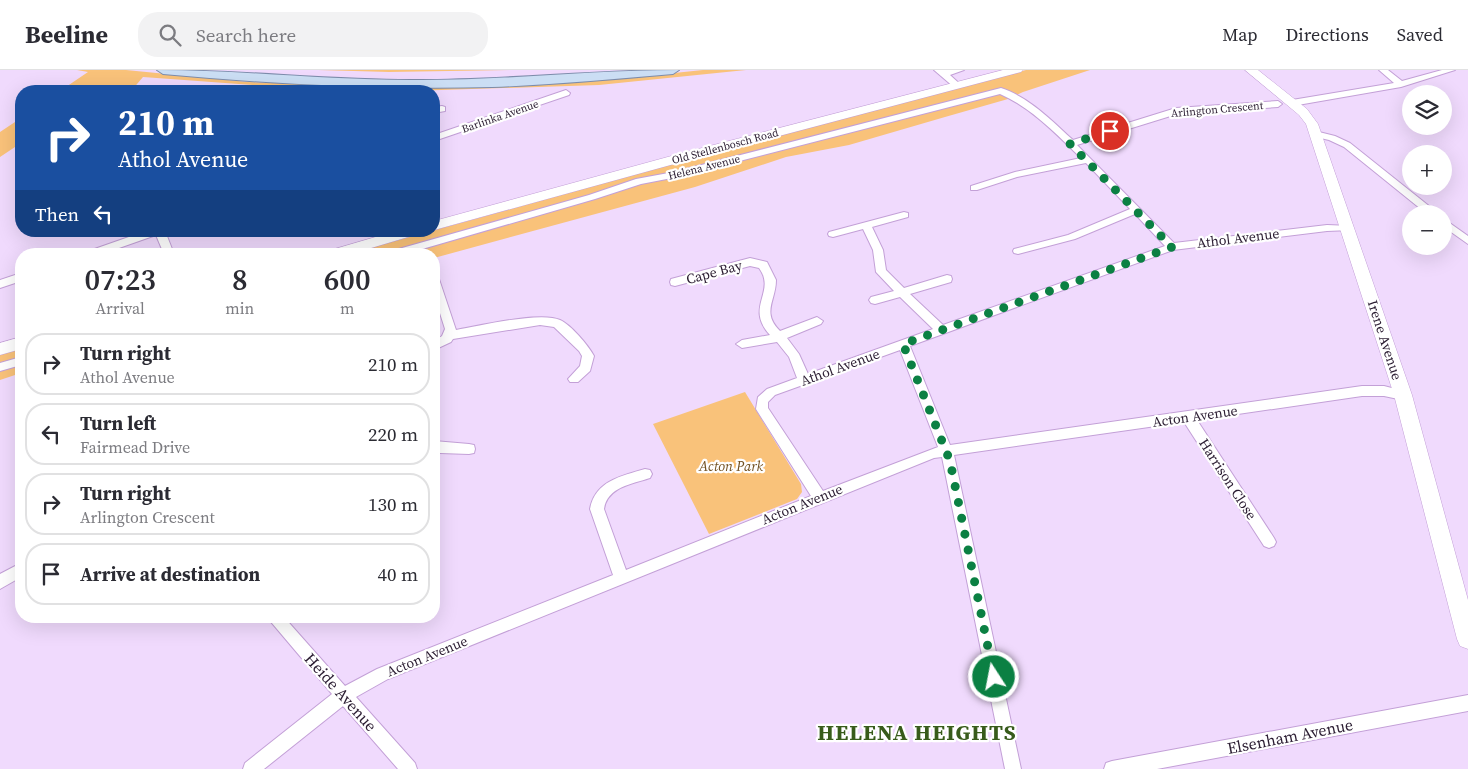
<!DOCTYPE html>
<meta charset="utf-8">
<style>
:root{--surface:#fff;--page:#f2f2f3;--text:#2b2b33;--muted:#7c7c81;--line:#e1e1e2}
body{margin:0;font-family:"Source Serif 4",serif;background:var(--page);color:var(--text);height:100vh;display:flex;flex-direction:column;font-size:19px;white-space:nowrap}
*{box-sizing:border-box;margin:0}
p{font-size:16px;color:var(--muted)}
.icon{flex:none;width:28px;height:28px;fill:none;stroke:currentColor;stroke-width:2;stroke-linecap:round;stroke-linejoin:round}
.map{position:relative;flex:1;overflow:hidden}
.drawer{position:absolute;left:15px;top:178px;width:425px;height:375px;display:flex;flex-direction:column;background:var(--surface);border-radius:20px;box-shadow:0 5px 20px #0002}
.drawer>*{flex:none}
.hud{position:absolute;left:15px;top:15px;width:425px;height:152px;border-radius:20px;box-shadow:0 5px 20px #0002;background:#1a4fa0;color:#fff;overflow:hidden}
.tools{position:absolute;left:1402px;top:15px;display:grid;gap:10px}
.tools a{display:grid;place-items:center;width:50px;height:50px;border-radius:50%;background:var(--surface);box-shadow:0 5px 20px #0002;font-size:25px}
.pin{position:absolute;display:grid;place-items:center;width:42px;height:42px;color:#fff;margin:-21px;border:2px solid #fff;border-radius:50%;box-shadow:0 1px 5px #0007}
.me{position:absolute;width:55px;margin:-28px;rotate:349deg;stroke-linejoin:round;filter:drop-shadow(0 0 4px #0008)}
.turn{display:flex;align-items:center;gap:18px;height:105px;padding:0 20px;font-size:22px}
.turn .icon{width:65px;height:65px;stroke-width:2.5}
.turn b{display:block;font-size:35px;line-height:42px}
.then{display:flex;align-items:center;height:48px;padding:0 20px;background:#0003;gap:10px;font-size:19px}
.eta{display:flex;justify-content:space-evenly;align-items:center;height:85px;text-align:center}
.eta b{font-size:30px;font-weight:600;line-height:35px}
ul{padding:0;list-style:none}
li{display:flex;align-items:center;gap:15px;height:62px;margin:0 10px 8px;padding:0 10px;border:2px solid var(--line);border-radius:20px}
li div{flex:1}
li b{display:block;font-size:19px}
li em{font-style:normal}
header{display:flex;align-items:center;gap:30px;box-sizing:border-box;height:70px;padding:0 25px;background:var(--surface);border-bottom:1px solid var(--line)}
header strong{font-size:24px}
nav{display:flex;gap:28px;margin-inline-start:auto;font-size:18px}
.search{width:350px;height:45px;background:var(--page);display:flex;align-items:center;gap:12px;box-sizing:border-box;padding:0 18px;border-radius:20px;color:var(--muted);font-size:19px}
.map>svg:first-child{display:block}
.green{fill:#f9c27a}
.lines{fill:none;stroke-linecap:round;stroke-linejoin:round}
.street-casing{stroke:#c3a0d7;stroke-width:2}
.secondary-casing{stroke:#c3a0d7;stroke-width:1}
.primary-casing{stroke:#7d8cab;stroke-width:2}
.street{fill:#fff;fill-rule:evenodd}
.secondary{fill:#fff;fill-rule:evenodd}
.primary{fill:#cbdef4;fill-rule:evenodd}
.route{stroke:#0b8043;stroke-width:9;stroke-dasharray:0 16.2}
.labels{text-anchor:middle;stroke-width:4.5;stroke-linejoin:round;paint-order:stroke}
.far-street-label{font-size:11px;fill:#2a1c31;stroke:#fff}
.street-label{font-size:14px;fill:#2a1c31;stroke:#fff}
.park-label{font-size:14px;font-style:italic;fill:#704f1f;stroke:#fff}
.near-street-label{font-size:16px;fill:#2a1c31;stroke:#fff}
.near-district-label{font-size:22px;font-weight:bold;letter-spacing:1px;fill:#385b1b;stroke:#fff}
</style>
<header>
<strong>Beeline</strong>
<div class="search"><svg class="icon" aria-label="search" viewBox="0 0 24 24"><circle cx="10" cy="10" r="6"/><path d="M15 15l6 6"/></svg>Search here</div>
<nav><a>Map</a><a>Directions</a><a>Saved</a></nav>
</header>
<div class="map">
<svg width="1468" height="699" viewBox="0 0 1468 699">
<rect width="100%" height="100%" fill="#f0dafd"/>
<path class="green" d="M77,0H126L248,12L377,17L636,7L703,0H746L599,15L410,21H321L322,20L143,7L131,21H60L88,2Z
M318,0H514L389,2Z
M1026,0H1090L1023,22L1008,29L945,47L849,75L786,87L695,117L434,188V184H348L731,78Z
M21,48V73L0,87V62Z
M21,276V303L0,310V282Z
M745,322L801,414L802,422L797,429L709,464L653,354Z"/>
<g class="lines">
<defs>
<path id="street" d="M934,0H964L950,5L962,16L955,18Z
M1379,0H1388L1402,11L1442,0H1455L1401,17L1292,36L1288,33L1292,30L1394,13Z
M1001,18C1029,27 1052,51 1073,70L1176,38L1278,31L1282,34L1278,37L1177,44L1077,75L1174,173L1327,155L1351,156V160L1327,161L1173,180L910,276L950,375L1362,316H1384L1407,322L1409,325L1407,328L1403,330L1384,326H1362L1197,350L1274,468L1276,472L1274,476L1269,478L1264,476L1184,352L954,385L1021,699H1005L942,387L934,388L388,609L356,627L415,693L417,699H398L343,636L264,699H243L245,693L332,624L266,546H283L345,616L377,599L613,505L590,439C595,411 621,406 645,399L650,400L652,404L650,408C632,414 607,417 604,439L626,500L811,426L756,339L758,327L767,319L797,308L789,287L777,272L742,278L736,274L742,270L770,265C744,237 777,222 759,198L750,196L675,216L671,215L670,212L671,209L750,188L767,192L776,210C776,231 761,242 780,261L817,247L823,251L821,254L787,268L799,284L808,304L933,259L900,227L875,234L871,233L869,230L871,227L894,221L876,202L873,180L863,159L833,167L829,166L828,164L829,162L904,142L908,143V147L872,157L883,180L886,200L904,218L947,205L951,206L952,209L951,212L910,224L943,255L1165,176L1135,144L1075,169L1018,184L1014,183L1013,181L1014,179L1068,165L1130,139L1086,93L1017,107L977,120H971V116L1015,102L1081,88C1057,65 1032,38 1000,24L677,107L641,114L595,129L405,184H387L388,182L589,125L636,109L674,102ZM900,280L938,377L823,421L768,338V332L775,325Z
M566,20L570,23L569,25L434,71V65Z
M442,36L445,37V41L434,43V37Z
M1315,61L1335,66L1350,73L1439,144H1427L1344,77L1329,70L1312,66V62Z
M1444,149L1468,166V174L1444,157Z
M146,161H165L174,184H164L156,165L102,184H85L86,182Z
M21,203V211L0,218V210Z
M434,205L439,209L456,260C479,256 541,241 560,250C571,255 588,275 594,286L590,301L578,312H570L568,309L580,296L582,286L579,281L554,257L540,255L453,269L451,272L434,280V271L442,266L445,259L434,224Z
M21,287V295L0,301V293Z
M434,371L469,374L474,375L475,379L474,383L469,384L440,383L434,381Z
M21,493V507L0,519V504Z
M1468,625V641L1157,699H1104L1106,693L1112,691Z"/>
<path id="secondary" d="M1003,0H1023L1021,2L685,91L434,160V151L675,85Z
M1245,0H1258L1307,39L1318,54L1412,325L1468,530V579L1460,576L1457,569L1394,325L1306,54L1299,45Z
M396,161H420L418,164L351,184H326L328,181Z
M21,267V279L0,285V273Z"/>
<path id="primary" d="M157,0C241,0 326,10 410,10C500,11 589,0 679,0L673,4C613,9 552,15 492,17C382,20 272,14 163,4Z"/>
</defs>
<use href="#street" class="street-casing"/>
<use href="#secondary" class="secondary-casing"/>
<use href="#primary" class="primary-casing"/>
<use href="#street" class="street"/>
<use href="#secondary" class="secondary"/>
<use href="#primary" class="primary"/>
</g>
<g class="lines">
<path class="route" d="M994,607L950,391L903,274L1172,177L1070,74L1110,61"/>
</g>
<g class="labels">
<g class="far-street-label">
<text transform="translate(1217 39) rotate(-5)" y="4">Arlington Crescent</text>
<text transform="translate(500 46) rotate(-19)" y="4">Barlinka Avenue</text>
<text transform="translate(725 76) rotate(-15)" y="4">Old Stellenbosch Road</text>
<text transform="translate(704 97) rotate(-14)" y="4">Helena Avenue</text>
</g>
<g class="street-label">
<text transform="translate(1238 168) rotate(-7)" y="5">Athol Avenue</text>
<text transform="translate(714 202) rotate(-15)" y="5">Cape Bay</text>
<text transform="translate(1385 270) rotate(72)" y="5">Irene Avenue</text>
<text transform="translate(840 297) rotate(-20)" y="5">Athol Avenue</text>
<text transform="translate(1195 346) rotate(-8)" y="5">Acton Avenue</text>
<text transform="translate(1228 409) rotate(57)" y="5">Harrison Close</text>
<text transform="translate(802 434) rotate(-22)" y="5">Acton Avenue</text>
<text transform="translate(427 586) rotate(-22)" y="5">Acton Avenue</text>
</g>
<g class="park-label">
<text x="731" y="401">Acton Park</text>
</g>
<g class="near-street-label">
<text transform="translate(341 622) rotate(48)" y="6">Heide Avenue</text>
<text transform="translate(1290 666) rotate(-11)" y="6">Elsenham Avenue</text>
</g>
<g class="near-district-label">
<text x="917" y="670">HELENA HEIGHTS</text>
</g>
</g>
</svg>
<div class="tools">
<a><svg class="icon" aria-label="layers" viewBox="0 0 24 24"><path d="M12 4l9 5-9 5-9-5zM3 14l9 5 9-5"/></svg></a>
<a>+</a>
<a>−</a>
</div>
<div class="pin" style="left:1110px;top:61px;background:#d93025"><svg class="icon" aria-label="arrive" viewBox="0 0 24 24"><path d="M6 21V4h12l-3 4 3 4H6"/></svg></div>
<svg class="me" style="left:994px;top:607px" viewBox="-20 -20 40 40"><circle r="17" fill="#0b8043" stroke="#fff" stroke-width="3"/><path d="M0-11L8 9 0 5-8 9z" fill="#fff"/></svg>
<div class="hud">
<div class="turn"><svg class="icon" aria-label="right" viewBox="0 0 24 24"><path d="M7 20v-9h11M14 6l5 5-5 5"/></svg><div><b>210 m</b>Athol Avenue</div></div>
<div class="then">Then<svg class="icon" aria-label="left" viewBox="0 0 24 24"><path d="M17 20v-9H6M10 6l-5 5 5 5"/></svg></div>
</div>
<section class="drawer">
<div class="eta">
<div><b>07:23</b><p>Arrival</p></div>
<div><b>8</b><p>min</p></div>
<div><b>600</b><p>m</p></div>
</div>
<ul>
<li><svg class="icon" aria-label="right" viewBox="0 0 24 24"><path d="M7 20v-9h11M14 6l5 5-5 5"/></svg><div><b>Turn right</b><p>Athol Avenue</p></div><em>210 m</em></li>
<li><svg class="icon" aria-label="left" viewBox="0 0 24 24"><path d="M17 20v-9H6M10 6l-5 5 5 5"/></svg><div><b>Turn left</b><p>Fairmead Drive</p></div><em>220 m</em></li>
<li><svg class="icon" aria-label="right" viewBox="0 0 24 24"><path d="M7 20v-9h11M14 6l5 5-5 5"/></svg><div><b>Turn right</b><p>Arlington Crescent</p></div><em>130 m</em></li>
<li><svg class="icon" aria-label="arrive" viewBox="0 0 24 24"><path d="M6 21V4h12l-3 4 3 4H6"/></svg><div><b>Arrive at destination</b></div><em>40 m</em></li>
</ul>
</section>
</div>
